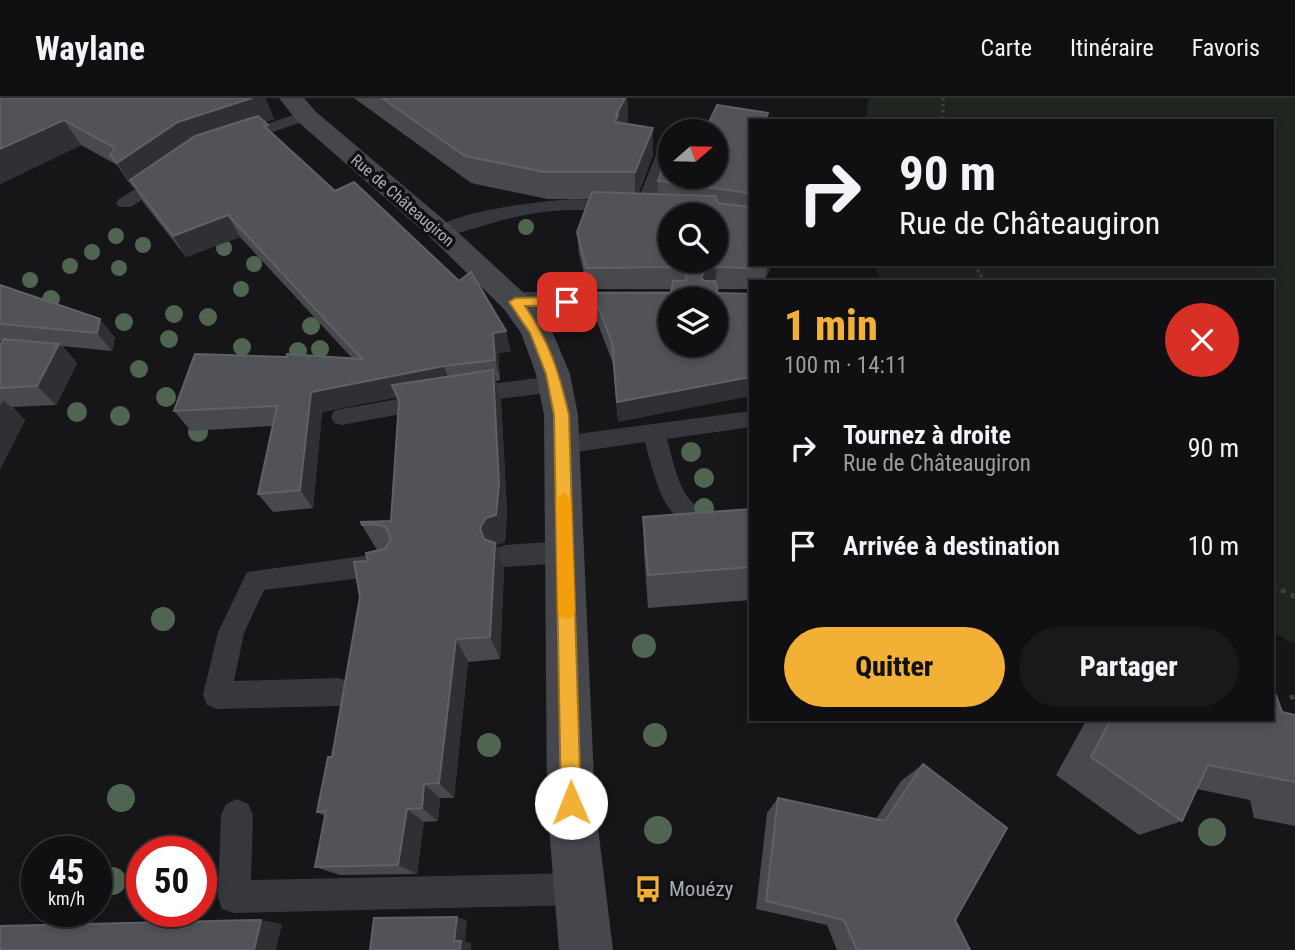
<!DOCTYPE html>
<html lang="fr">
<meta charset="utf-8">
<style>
:root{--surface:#101012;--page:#19191b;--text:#f1f3f6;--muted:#9c9d9f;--line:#303032;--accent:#f2b134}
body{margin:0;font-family:"Roboto Condensed",sans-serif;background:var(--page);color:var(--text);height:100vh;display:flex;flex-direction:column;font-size:26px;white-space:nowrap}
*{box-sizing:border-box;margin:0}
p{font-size:23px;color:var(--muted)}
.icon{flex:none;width:38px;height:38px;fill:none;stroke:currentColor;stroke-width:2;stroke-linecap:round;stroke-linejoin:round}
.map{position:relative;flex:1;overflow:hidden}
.side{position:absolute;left:749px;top:182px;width:525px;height:441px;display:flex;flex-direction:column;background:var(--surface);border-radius:0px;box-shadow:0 4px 10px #0003,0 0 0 2px var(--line)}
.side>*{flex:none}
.banner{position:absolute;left:749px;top:21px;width:525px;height:147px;border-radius:0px;box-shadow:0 4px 10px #0003,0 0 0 2px var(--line);background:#101012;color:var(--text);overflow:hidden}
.needle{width:46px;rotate:70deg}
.fabs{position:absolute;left:658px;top:21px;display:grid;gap:14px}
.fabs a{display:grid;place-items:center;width:70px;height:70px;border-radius:50%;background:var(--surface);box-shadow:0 4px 10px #0003,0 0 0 2px var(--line);font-size:35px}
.speed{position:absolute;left:21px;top:738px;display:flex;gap:14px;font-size:35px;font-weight:700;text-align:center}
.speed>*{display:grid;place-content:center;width:91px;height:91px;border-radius:50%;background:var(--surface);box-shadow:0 4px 10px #0003,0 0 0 2px var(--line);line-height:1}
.speed small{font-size:18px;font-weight:400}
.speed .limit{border:10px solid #d22;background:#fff;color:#111}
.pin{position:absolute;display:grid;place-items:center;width:60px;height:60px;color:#fff;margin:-30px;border-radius:14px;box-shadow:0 4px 10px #0006}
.me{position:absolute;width:77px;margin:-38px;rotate:359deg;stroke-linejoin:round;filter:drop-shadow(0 0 5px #0008)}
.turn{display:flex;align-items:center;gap:24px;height:147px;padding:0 35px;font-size:32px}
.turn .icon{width:91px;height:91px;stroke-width:2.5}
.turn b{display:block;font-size:49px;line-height:60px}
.round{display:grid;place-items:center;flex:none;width:74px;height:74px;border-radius:37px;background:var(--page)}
.headline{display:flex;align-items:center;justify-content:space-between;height:119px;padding:0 35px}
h1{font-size:42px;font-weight:800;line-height:52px;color:var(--accent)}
.action{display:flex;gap:14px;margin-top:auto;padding:14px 35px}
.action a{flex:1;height:80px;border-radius:42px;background:var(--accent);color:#111;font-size:28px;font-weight:800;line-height:80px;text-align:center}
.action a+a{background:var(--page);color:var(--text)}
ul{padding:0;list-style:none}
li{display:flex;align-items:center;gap:21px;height:98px;padding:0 35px}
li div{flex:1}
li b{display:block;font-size:26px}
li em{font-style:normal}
header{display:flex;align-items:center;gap:42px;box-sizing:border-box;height:98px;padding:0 35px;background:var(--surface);border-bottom:2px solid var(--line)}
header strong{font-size:33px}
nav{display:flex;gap:38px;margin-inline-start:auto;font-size:24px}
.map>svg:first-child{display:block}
.green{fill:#1e261f}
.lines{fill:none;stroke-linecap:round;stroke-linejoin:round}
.path-far2{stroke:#3d3f44;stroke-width:3.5;stroke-dasharray:2.5 3.5;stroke-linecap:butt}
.path-far1{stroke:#3d3f44;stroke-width:4.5;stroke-dasharray:3.5 5;stroke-linecap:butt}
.path{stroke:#3d3f44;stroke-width:5;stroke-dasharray:4.5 6;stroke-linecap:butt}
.lane{fill:#37383d;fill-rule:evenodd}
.street{fill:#37383d;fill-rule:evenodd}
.secondary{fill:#45474d;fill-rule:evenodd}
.tree{fill:#506452}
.wall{fill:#47494d}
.shaded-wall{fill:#2f3033}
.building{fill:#525359;stroke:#5f6168;stroke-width:2;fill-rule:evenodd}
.route{fill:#f2b134;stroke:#9d7322;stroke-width:2}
.slow{fill:#f59e0b}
.labels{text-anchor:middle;stroke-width:7;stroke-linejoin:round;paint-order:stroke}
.far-street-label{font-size:16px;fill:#a8adb8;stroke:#111113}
.near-poi-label{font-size:21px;fill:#a8adb8;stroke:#111113;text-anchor:start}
</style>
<header>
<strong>Waylane</strong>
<nav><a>Carte</a><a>Itinéraire</a><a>Favoris</a></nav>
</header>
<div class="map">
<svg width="1295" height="852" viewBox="0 0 1295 852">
<rect width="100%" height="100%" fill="#161618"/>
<path class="green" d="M869,0H1295V546L1272,534V184H882L874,166H1272V23H865Z"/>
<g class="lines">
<path class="path-far2" d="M943,0V23
M975,166L984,184"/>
<path class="path-far1" d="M1272,487L1275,488"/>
<path class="path" d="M1272,487L1295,499
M1290,600L1295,598"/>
<path class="lane" d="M306,13L314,18L311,21L237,46L229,41L231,38Z
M670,37V62L653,109L650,113H638L635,109L662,42Z
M165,73L173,78L171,82L131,109H119L116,105L119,101Z
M573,101L621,103L630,108C620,119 587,111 572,112C520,113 489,127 441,140L432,134C449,113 544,103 573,101Z
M555,278L563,280L566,286L563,292L555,294L466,305L458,303L455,297L458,291L466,289Z
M431,295L439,297L442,303L439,309L342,327L334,325L331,319L334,313L342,311Z
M751,313V329L667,341C674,365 680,409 711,415C724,417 738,414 751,413V433C672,440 663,414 645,344L562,356L554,353L551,347L554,341L562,338Z
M565,443L574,446L578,454L574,462L565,465L505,469L496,466L492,458L496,450L505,447Z
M386,455L395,458L399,466L395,474L386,477L264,492L244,535L234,583L339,580L349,584L353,594L349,604L339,608L217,611L207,607L203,597L218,534L247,474Z
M237,701L248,706L253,717L251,782L580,775L592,779L596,791L592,803L580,807L234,815L222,811L218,799L221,717L226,706Z"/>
<path class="street" d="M670,193L681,196L684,201H670V213L515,214L504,211L500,204L504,197L515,194Z"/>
<path class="secondary" d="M279,0H304L315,13L451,128L526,197L552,233L570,276L578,317L595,705L613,852H559L547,705L544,317L536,276L521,235L504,211L431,140L297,23Z"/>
</g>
<g class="tree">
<circle cx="526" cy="129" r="8"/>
<circle cx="116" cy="138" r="8"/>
<circle cx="143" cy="147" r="8"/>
<circle cx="224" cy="150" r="8"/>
<circle cx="92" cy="154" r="8"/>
<circle cx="254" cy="166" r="8"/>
<circle cx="70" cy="168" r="8"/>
<circle cx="119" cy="170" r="8"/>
<circle cx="30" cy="182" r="8"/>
<circle cx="241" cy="191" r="8"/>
<circle cx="51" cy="201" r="9"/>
<circle cx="174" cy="216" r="9"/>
<circle cx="208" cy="219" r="9"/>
<circle cx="124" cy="224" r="9"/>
<circle cx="311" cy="228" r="9"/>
<circle cx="169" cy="241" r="9"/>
<circle cx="242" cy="249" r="9"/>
<circle cx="320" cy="251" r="9"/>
<circle cx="298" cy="253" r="9"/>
<circle cx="139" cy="271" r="9"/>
<circle cx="166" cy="299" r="10"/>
<circle cx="77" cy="314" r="10"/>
<circle cx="120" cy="318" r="10"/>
<circle cx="198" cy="334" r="10"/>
<circle cx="691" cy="354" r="10"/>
<circle cx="704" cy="380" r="10"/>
<circle cx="704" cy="410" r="10"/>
<circle cx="163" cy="521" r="12"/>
<circle cx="644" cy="548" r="12"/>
<circle cx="655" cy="637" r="12"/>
<circle cx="489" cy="647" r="12"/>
<circle cx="121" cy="700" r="14"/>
<circle cx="658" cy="732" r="14"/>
<circle cx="1212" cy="734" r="14"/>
<circle cx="112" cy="783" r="14"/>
</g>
<path class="wall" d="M0,0H265L274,21L265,24L272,36L511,253L498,255L500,282L496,283L501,303L507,414L505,444L496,447L504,471L500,561L468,564L454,700H440L438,723L424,724L417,776L340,777L315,769L325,718L317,714L332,659L368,463L377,452L362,427L391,423L399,304L397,299L322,314L313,410L273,414L258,396L272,328L191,333L174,313L352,260L240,139L186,159L143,104L134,89L133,90L127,82L117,67L81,47L0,86Z
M354,0H627L628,22L626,26L653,57L638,96H658V83L670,79L751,23V166H772L765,182L749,180L747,191H717L618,324L613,265L594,216L593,195H671L672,191H588L579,155L577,134L589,101H547L471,85Z
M0,187L115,239L112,253L62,248L77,265L56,307L12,309L25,322L0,371V247L3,243H0Z
M751,411V502L648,510L644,455L643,419Z
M1282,614L1295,617V728L1254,720L1250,702L1197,691L1182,723L1139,737L1056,677L1087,621H1272Z
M923,666L955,822L970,852H837L827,827L756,811L767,715L778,700L876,721L901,683Z"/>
<path class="shaded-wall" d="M252,0H265L274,21L191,49L130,82L134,89L133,90L117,65L178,24Z
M615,0H627L628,22L619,39L615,24Z
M64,22L81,47L0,86V51Z
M653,30V57L635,101V74Z
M228,117L240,139L186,159L173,138Z
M768,166H772L765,182Z
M717,169L715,190L704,193L701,179L706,172Z
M100,221L115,239L112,253L97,235Z
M506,233L511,253L498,255L500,282L495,262L493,235Z
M59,246L77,265L56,307L37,288Z
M444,268L451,288L322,314L313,410L300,392L311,294Z
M493,272L501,303L507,414L505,444L496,447L504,471L500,561L490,539V457L480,430Z
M751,279V298L618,324L617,304Z
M3,302L25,322L0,371V308Z
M456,541L468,564L454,700L439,685Z
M424,686L440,700L438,723L422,710Z
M407,711L424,724L417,776L398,767Z
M457,819L467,822L465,844L471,845V852H460L454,843Z
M261,822L282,826L276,852H254Z"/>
<path class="building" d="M0,0H252L178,24L117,65L110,57L115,50L64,22L0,51Z
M382,0H625L616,17H618L615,24L653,30L635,74H544L465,58Z
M717,7L768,15L765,23H751V95L658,83L670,47V79H716V33H705Z
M258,18L268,27L264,28L335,93L354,84L459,183L471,174L506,233L493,235L495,262L444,268L311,294L300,392L258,396L277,308L174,313L195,256L287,259V256L362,261L228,117L173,138L130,82L195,38Z
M592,94L715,98L718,105L751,109V159L749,158L750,170L717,169L706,172L701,179L704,183H715L718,195L751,196V279L617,304L612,245L593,195H671L673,183H685L687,179L683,172L671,169L586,170L577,134ZM670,117H716V163H670ZM670,201H716V247H670Z
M0,187L100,221L97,235L0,226Z
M4,241L59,246L37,288L0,290V247Z
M493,272L499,386L496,417L486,420L480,430L484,441L495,445L490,539L456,541L439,685L424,686L422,710L407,711L398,767L315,769L326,713L317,714L328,659H332L360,499L354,464L368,463L366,455L385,451L391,441L386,429L375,426L362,427L361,424L391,423L399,303L392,287Z
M751,411V469L648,477L643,419Z
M1272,596L1276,597L1282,614L1295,617V684L1208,667L1182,723L1091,659L1111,621H1272Z
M923,666L1007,730L955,822L970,852H857L844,822L766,803L778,700L885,723Z
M457,819L454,843H461L460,852H370L374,820Z
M261,822L254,852H0V828Z"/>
<path class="route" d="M567,199L573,204L571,207L525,208C549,242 560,277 569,317L581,705L578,712L571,715L564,712L561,705L554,317L546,276L530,235L509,204L515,200Z"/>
<path class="slow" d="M564,394L571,401L575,513L572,519L566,521L560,519L558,513L556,401Z"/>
<defs>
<symbol id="bus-bare" viewBox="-9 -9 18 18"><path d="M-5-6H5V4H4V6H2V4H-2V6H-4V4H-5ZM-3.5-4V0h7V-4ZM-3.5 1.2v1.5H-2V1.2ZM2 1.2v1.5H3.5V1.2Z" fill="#f2b134" stroke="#111113" stroke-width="2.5" paint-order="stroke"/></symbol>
</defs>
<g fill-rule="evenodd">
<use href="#bus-bare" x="629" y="772" width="38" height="38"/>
</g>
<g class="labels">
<g class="far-street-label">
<text transform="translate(403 102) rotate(41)" y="6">Rue de Châteaugiron</text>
</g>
<g class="near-poi-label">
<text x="669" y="798">Mouézy</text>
</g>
</g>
</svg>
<div class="fabs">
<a><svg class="needle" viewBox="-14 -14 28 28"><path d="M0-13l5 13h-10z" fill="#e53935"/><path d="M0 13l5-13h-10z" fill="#9c9d9f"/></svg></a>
<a><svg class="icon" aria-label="search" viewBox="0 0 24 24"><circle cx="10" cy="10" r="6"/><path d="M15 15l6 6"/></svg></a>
<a><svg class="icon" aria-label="layers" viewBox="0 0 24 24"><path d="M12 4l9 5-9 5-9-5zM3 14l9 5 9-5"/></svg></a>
</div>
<div class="speed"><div>45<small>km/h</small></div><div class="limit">50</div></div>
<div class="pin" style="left:567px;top:204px;background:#d93025"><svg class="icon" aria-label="arrive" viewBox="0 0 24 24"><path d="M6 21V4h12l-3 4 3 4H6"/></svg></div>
<svg class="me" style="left:571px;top:705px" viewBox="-20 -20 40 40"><circle r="19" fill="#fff"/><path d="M0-13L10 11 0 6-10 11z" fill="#f2b134"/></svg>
<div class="banner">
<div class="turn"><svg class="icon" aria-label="right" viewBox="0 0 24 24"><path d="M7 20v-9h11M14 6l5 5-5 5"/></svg><div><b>90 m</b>Rue de Châteaugiron</div></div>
</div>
<section class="side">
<div class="headline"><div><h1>1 min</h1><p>100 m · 14:11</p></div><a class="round" style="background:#d93025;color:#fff"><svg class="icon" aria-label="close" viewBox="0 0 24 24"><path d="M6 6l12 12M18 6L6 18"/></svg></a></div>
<ul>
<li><svg class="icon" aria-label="right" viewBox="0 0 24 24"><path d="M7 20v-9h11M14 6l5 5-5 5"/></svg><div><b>Tournez à droite</b><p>Rue de Châteaugiron</p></div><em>90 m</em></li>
<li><svg class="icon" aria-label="arrive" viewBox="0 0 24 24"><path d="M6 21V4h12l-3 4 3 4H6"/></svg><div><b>Arrivée à destination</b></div><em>10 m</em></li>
</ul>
<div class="action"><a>Quitter</a><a>Partager</a></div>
</section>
</div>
